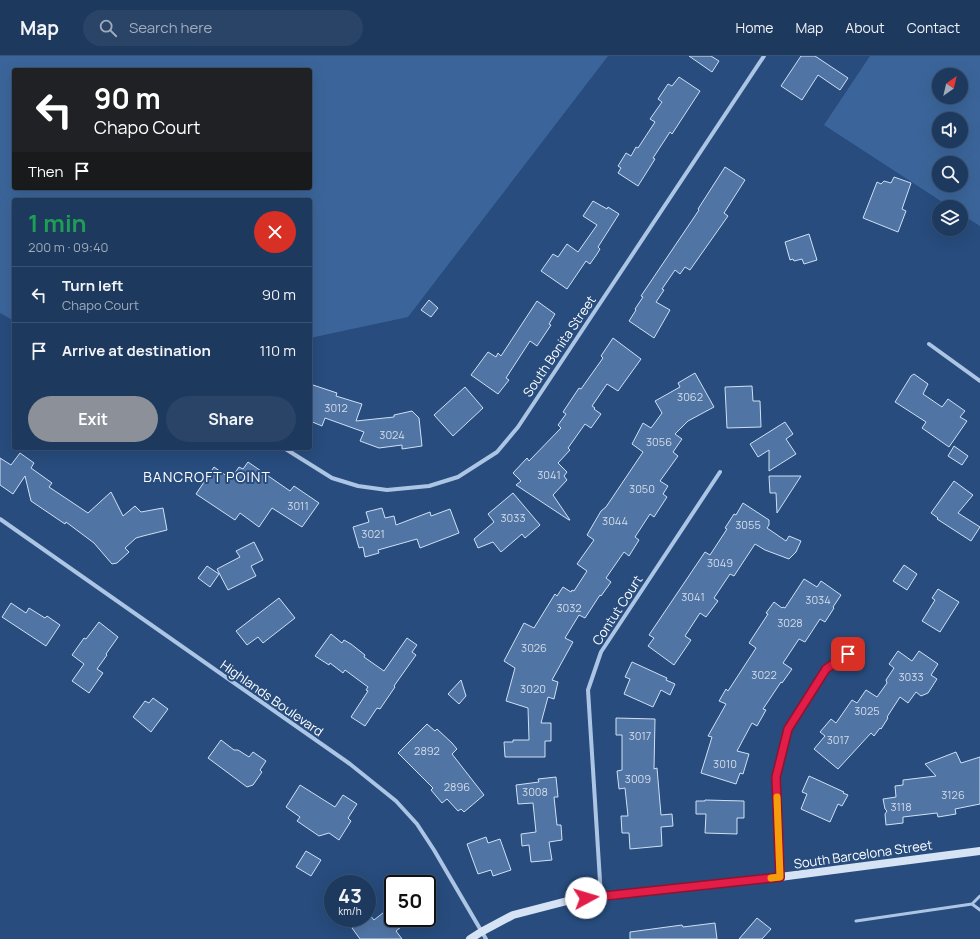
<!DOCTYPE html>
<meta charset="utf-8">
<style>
:root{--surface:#1d395e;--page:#2a4467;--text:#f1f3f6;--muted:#a0acbc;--line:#3b5373;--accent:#8c9099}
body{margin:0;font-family:Manrope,sans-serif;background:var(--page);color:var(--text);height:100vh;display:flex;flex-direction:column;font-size:15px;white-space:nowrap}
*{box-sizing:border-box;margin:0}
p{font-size:13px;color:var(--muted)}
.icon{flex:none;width:22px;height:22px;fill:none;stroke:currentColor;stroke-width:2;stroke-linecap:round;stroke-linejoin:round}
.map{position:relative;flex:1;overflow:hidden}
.drawer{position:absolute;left:12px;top:142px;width:300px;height:252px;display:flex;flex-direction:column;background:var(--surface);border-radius:4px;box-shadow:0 4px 16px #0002,0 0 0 1px var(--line)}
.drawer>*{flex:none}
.top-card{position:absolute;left:12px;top:12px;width:300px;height:122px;border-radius:4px;box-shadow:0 4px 16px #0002,0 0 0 1px var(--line);background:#202124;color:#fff;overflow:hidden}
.needle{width:26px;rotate:34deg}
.fabs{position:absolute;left:932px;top:12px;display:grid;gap:8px}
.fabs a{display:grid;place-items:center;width:36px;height:36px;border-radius:50%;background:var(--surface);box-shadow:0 4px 16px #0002,0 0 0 1px var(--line);font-size:20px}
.speed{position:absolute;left:324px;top:819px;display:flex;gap:8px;font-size:20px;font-weight:700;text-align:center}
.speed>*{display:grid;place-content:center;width:52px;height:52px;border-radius:50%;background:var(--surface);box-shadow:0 4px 16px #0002,0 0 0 1px var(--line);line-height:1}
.speed small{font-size:10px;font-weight:400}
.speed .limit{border:2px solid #111;border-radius:6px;background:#fff;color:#111}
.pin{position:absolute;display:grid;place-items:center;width:34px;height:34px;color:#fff;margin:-17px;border-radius:8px;box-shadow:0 2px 6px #0006}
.me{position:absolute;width:44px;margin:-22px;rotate:84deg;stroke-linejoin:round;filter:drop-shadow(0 0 3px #0008)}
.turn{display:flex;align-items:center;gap:14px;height:84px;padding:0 16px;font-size:18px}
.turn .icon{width:52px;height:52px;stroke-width:2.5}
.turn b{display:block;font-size:28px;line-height:34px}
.then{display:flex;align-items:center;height:38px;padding:0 16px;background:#0003;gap:8px;font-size:15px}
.round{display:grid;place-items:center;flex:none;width:42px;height:42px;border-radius:21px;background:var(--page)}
.headline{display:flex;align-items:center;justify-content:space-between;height:68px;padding:0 16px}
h1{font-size:24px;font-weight:700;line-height:30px;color:#1e9e55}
.cta{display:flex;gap:8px;margin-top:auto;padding:8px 16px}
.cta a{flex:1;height:46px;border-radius:24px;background:var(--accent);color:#fff;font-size:16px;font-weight:700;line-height:46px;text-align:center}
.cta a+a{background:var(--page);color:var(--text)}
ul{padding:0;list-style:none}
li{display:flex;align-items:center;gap:12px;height:56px;padding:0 16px;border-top:1px solid var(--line)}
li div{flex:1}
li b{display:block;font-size:15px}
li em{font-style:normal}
header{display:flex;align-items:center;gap:24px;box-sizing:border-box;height:56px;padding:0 20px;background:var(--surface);border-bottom:1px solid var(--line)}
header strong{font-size:19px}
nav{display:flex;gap:22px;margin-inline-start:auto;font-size:14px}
.search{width:280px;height:36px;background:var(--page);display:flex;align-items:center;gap:10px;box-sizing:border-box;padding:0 14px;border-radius:22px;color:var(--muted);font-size:15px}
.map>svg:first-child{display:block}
.green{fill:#3b659a;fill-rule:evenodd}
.building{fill:#5075a5;stroke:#cfe0f4}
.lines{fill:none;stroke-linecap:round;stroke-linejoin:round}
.service{stroke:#adc5e4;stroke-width:3}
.minor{stroke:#adc5e4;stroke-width:4}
.secondary{stroke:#d6e3f5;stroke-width:8}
.route-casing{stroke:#92132f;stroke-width:10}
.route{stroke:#e11d48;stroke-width:7}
.slow{stroke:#f59e0b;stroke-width:7}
.labels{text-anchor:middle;stroke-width:4;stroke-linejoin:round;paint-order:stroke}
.number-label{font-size:11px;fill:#d3dce8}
.street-label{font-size:13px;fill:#fff;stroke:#274c7d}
.neighbourhood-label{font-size:14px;letter-spacing:1px;fill:#fff;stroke:#274c7d}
</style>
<header>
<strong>Map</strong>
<div class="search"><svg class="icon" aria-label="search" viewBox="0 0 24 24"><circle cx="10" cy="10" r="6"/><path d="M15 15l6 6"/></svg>Search here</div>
<nav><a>Home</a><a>Map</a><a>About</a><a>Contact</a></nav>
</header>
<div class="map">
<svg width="980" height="883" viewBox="0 0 980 883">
<rect width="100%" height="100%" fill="#274c7d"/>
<path class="green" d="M0,0H608L408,261L310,282V144H14V265L0,257ZM14,14H310V132H14Z
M870,0H980V170L961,158V151H950L824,69ZM939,19H961V41H939ZM939,63H961V85H939ZM939,107H961V129H939Z"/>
<path class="building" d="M689,0H711L719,5L712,16Z
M801,0H815L848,22L840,34L818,19L802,44L781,30Z
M679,21L700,35L672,78L670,76L653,102L655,103L638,130L618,117L621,112L618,110L626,97L631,100L636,91L638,92L655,66L650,63L662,46L658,43L668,28L672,30Z
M725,111L745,124L724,157L728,160L690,214L685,211L680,218L675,214L662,233L664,234L656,246L670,254L654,282L629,265L636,254L635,253L643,241L641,240L699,154L698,153Z
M894,121L911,127L902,153L906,155L898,176L863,162L877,126L881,128L884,125L891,127Z
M593,145L607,153L608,151L619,158L598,191L600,193L597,198L590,208L586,205L567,233L541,215L553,198L558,201L567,188L578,196L597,169L583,160Z
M809,178L817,204L804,208L802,203L794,205L793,203L790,204L785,186Z
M429,244L438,252L431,261L421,254Z
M537,245L555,258L549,268L551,269L537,290L530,285L506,322L509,324L498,338L471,319L488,296L496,301L498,297L501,300Z
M613,282L641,303L618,335L607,328L592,350L595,352L594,353L601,358L591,372L585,368L568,392L570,394L558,407L567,416L564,420L567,424L553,439L570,464H569L516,429L521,425L513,417L527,402L529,405L561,372L558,369L566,358L563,356L579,332L581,333L603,302L601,300Z
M695,317L714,351L688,365L675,378L682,383L673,396L678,400L660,425L668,430L663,438L667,441L654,461L650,458L635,481L639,484L629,500L624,496L606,522L611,526L601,540L600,539L585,562L579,559L565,582L573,586L552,624L558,626L554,643L548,641L541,667H551V685H545V701H505L504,686H513V684H529L528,652L506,645L515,612L504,605L524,567L534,572L555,538L557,540L563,531L571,536L572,534L574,535L587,515L577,508L594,484L587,479L601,455L606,451L643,396L632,388L643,367L651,372L662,357L655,345L680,331L678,327Z
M914,318L928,328L923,338L942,351L948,343L965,355L960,361L967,365L949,391L922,372L926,366L895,346L911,320Z
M310,328L337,337L336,340L362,348L356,365L394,361V359L412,355L419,362L422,390L402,393V389L379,392L360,385L364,376L325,362L322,370L310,365Z
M752,330L753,345H760L761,371L727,372L725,331Z
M465,331L483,352L453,380L434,359Z
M785,366L793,378L786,383L796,398L769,415V394L758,401L750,388Z
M954,390L968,400L962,409L948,400Z
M20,397L34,407L31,412L52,427L49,431L88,457L111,436L123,460L135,450L141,456L163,452L167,474L143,480L136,482L125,492L129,496L117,507L112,508L94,487L66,466L65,468L31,445L25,420L13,438L0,429V402L11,409Z
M248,406L290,435L294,430L319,447L302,471L272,452L259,471L240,457L235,464L196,438L214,411L231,423L239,411L243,413Z
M769,420H801L777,457L776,437H770Z
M954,425L973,439L958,457L980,471L971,485L937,463L938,462L931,457Z
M513,437L540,469L525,482L522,478L501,496L493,486L478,492L474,483L494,466L488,458Z
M743,447L769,464V469L767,472L786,485L789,480L801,485L796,496L789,503L765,494L755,488L734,520L730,518L714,542L718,545L706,561L700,557L685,580L691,584L674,609L648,590L654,582L649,579L705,496L710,499L727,473L725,472L734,458L736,459Z
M382,452L385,462L394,460L396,469L430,456L431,460L450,453L459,477L420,492L417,483L378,494L379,497L365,501L363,491L359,492L353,471L369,466L366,456Z
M254,486L263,504L251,510L256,520L228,534L217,513L240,501L236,495Z
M904,509L917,518L907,534L893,525Z
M207,510L219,518L210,531L198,522Z
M804,523L817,531L821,525L841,539L833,551L834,552L825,566L820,563L805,586L799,583L783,607L792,613L782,627L781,626L763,653L766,654L757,670L752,667L737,695L749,698L743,718L740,717L736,728L701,717L712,681L708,680L726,648L719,645L726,633L728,635L756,592L749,587L768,558L766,557L774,546L782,552L783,551L785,552Z
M938,533L959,546L940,576L922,565L935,544L932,542Z
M279,542L295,562L263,587L258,581L247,589L236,575Z
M11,547L26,557L29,552L45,562L47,560L60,569L46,590L2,561Z
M99,566L118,581L106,598L107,599L97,613L103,617L89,637L72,625L84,608L72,599L84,582L86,583Z
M331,578L342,587L344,584L351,588L365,599L364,601L384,615L407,582L417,589L412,596L416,599L394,630L395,631L380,653L377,652L365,670L351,661L368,635L366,634L368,631L345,614L343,617L330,607L329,609L315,600Z
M898,595L912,605L919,595L938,608L931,619L937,623L928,637L921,640L916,636L908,647L900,641L887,661L888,662L881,673L880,672L874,680L871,677L838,713L814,693L825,680L820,676L831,663L836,667L852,644L857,647L866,634L877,641L887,627L886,624L894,612L889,608Z
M632,606L667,622L666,624L675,628L670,639L661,634L653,651L624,638L630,623L625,621Z
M461,624L466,640L459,648L448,638Z
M153,642L168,653L151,676L133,661L145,645L149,647Z
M616,662L655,663L654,713L657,712L661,759L672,758L673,770L661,771L662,790L630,793L629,777H622L621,760H628L625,732L619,733L617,715L622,714V679H616Z
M427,668L435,675L437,673L452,687L457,693L452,698L484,739L464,756L461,753L458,755L447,743L442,747L431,734L433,732L398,697Z
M221,684L234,694H238L249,701L253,696L266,705L260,714L262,716L253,729L247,731L208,702Z
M956,696L961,707L980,701V748L955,753L956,758L938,761L937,757L903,761V767L886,769L885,758L887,755L885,753L883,743L896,741L895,730L903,729V724L936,720L925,708Z
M809,720L844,736L843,737L848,739L842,750L838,748L830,766L801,753L807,738L802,736Z
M556,721L558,741H554L557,769H561L562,784L549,786L552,804L531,806L529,789L522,790L521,778L536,776L533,747L518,748L516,729L539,726L538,723Z
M300,729L335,751L343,739L357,748L348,762L351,765L339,784L329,777L319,780L297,765L300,761L286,751Z
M705,744L744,745V762H737V778L705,777L706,758H696V745H705Z
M486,781L488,787L500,783L511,814L493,820L491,814L478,818L467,788Z
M306,795L321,804L311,820L296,811Z
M393,849V862H412L396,875L402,883H360L352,872L365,862H367L369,858L374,864Z
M757,862L771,873L762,883H739Z
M715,867L717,883H630V876L682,869L683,871Z"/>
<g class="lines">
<path class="service" d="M972,848L980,854
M856,865L972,848L980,840"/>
<path class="minor" d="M929,288L980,325
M284,392L332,422L358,430L387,434L429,430L458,421L497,396L518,371L764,0
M0,463L350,708L396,745L417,768L434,794L486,883
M780,821L776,721L789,673L826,613L848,598
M601,841L588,634L601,596L720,416"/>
<path class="secondary" d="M470,883L481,876L513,859L571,844L780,821L980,795"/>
</g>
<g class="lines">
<defs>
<path id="route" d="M586,842L780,821L776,721L788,673L826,613L848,598"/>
</defs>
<use href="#route" class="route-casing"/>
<use href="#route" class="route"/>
<path class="slow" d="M771,822L780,821L777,741"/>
</g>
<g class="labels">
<g class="number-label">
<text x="690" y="345">3062</text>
<text x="336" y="356">3012</text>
<text x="392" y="383">3024</text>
<text x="659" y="390">3056</text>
<text x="549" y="423">3041</text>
<text x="642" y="437">3050</text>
<text x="298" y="454">3011</text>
<text x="513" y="466">3033</text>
<text x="615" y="469">3044</text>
<text x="748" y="473">3055</text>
<text x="373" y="482">3021</text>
<text x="720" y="511">3049</text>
<text x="693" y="545">3041</text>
<text x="818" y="548">3034</text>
<text x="569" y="556">3032</text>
<text x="790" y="571">3028</text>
<text x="534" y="596">3026</text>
<text x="764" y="623">3022</text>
<text x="911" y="625">3033</text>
<text x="533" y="637">3020</text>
<text x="867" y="659">3025</text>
<text x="640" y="684">3017</text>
<text x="838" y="688">3017</text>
<text x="427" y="699">2892</text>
<text x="725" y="712">3010</text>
<text x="638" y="727">3009</text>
<text x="457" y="735">2896</text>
<text x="535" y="740">3008</text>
<text x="953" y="743">3126</text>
<text x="901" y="755">3118</text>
</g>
<g class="street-label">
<text transform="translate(559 290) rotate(-56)" y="5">South Bonita Street</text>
<text transform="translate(617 554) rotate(-57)" y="5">Contut Court</text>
<text transform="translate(272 642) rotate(35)" y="5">Highlands Boulevard</text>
<text transform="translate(863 798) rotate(-8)" y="5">South Barcelona Street</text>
</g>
<g class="neighbourhood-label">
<text x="207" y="426">BANCROFT POINT</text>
</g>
</g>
</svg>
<div class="fabs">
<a><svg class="needle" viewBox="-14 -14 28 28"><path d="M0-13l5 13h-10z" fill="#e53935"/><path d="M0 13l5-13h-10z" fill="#a0acbc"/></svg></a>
<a><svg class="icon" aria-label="sound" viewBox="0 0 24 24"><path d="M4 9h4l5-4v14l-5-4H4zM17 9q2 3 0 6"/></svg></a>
<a><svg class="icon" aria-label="search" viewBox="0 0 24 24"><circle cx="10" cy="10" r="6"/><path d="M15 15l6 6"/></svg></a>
<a><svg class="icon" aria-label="layers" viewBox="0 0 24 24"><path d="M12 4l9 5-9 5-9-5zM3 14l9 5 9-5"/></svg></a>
</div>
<div class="speed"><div>43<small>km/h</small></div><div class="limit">50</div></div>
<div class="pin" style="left:848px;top:598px;background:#d93025"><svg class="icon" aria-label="arrive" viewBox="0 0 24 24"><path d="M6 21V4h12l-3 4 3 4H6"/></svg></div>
<svg class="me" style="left:586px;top:842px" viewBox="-20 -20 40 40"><circle r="19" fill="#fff"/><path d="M0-13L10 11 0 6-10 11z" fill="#e11d48"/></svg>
<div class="top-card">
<div class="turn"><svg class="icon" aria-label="left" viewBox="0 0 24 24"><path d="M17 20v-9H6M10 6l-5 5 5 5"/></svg><div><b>90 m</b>Chapo Court</div></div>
<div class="then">Then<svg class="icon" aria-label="arrive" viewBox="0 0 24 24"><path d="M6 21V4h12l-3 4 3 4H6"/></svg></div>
</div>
<section class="drawer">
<div class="headline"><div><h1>1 min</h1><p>200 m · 09:40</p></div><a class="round" style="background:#d93025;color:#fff"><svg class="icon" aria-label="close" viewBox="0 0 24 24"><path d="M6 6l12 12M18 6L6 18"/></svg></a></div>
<ul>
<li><svg class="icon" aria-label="left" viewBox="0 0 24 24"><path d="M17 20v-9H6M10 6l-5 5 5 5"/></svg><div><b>Turn left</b><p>Chapo Court</p></div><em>90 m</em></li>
<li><svg class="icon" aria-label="arrive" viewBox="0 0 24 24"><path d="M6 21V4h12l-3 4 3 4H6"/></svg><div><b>Arrive at destination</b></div><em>110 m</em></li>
</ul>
<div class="cta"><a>Exit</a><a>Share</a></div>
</section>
</div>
